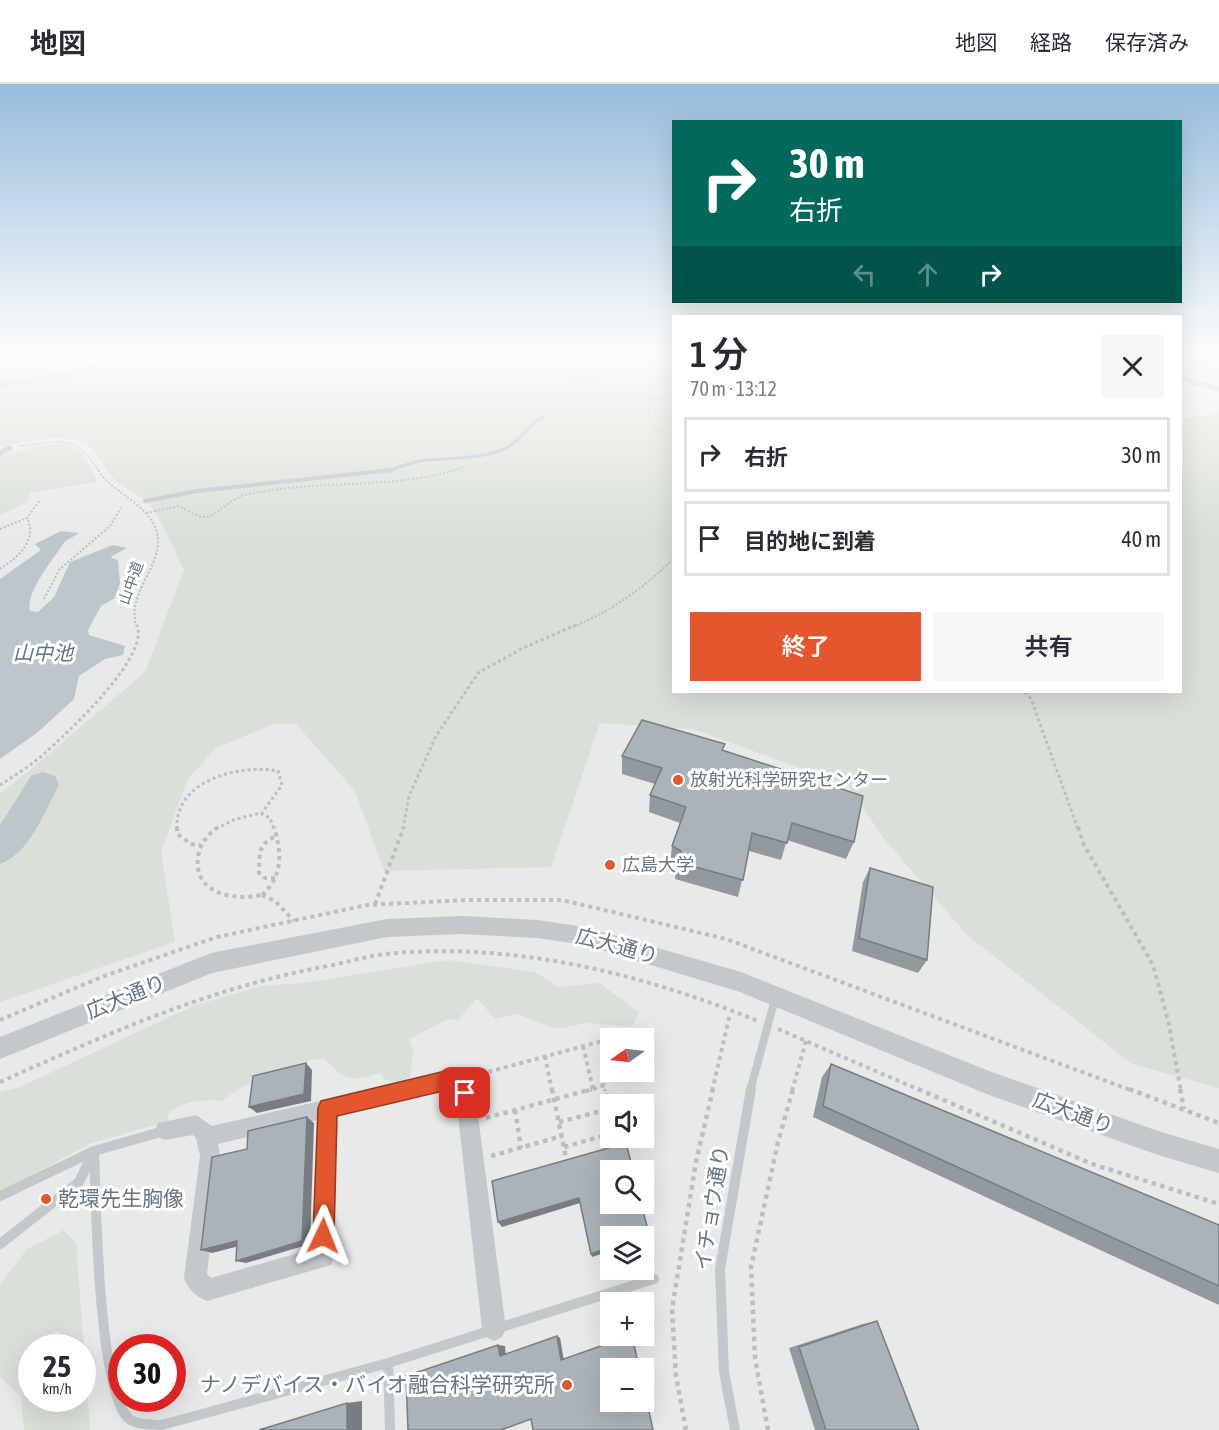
<!DOCTYPE html>
<html lang="ja">
<meta charset="utf-8">
<style>
:root{--surface:#fff;--page:#f7f7f7;--text:#2b2b33;--muted:#7c7c81;--line:#e1e1e2;--accent:#e4572e}
body{margin:0;font-family:"Asap Condensed","Noto Sans JP",sans-serif;background:var(--page);color:var(--text);height:100vh;display:flex;flex-direction:column;font-size:22px;white-space:nowrap}
*{box-sizing:border-box;margin:0}
p{font-size:20px;color:var(--muted)}
.icon{flex:none;width:33px;height:33px;fill:none;stroke:currentColor;stroke-width:2;stroke-linecap:round;stroke-linejoin:round}
.map{position:relative;flex:1;overflow:hidden}
.side{position:absolute;left:672px;top:231px;width:510px;height:378px;display:flex;flex-direction:column;background:var(--surface);border-radius:0px;box-shadow:0 6px 24px #0002}
.side>*{flex:none}
.top-card{position:absolute;left:672px;top:36px;width:510px;height:183px;border-radius:0px;box-shadow:0 6px 24px #0002;background:#00695c;color:#fff;overflow:hidden}
.needle{width:39px;rotate:256deg}
.buttons{position:absolute;left:600px;top:944px;display:grid;gap:12px}
.buttons a{display:grid;place-items:center;width:54px;height:54px;border-radius:0px;background:var(--surface);box-shadow:0 6px 24px #0002;font-size:30px}
.speed{position:absolute;left:18px;top:1250px;display:flex;gap:12px;font-size:30px;font-weight:700;text-align:center}
.speed>*{display:grid;place-content:center;width:78px;height:78px;border-radius:50%;background:var(--surface);box-shadow:0 6px 24px #0002;line-height:1}
.speed small{font-size:15px;font-weight:400}
.speed .limit{border:9px solid #d22;background:#fff;color:#111}
.pin{position:absolute;display:grid;place-items:center;width:51px;height:51px;color:#fff;margin:-26px;border-radius:12px;box-shadow:0 3px 9px #0006}
.me{position:absolute;width:66px;margin:-33px;rotate:2deg;stroke-linejoin:round;filter:drop-shadow(0 0 4px #0008)}
.turn{display:flex;align-items:center;gap:21px;height:126px;padding:0 18px;font-size:27px}
.turn .icon{width:78px;height:78px;stroke-width:2.5}
.turn b{display:block;font-size:42px;line-height:51px}
.lanes{display:flex;align-items:center;height:57px;padding:0 18px;background:#0003;justify-content:center;gap:30px;direction:ltr}
.lanes .off{opacity:.35}
.round{display:grid;place-items:center;flex:none;width:63px;height:63px;border-radius:0px;background:var(--page)}
.head{display:flex;align-items:center;justify-content:space-between;height:102px;padding:0 18px}
h1{font-size:36px;font-weight:600;line-height:45px}
.cta{display:flex;gap:12px;margin-top:auto;padding:12px 18px}
.cta a{flex:1;height:69px;border-radius:0px;background:var(--accent);color:#fff;font-size:24px;font-weight:600;line-height:69px;text-align:center}
.cta a+a{background:var(--page);color:var(--text)}
ul{padding:0;list-style:none}
li{display:flex;align-items:center;gap:18px;height:75px;margin:0 12px 9px;padding:0 6px;border:3px solid var(--line);border-radius:0px}
li div{flex:1}
li b{display:block;font-size:22px}
li em{font-style:normal}
header{display:flex;align-items:center;gap:36px;box-sizing:border-box;height:84px;padding:0 30px;background:var(--surface);border-bottom:2px solid var(--line)}
header strong{font-size:28px}
nav{display:flex;gap:33px;margin-inline-start:auto;font-size:21px}
.map>svg:first-child{display:block}
.built{fill:#e8e9e9;fill-rule:evenodd}
.green{fill:#dadfd7;fill-rule:evenodd}
.water{fill:#bbc7cb}
.lines{fill:none;stroke-linecap:round;stroke-linejoin:round}
.stream-far1{stroke:#bbc7cb;stroke-width:3}
.stream{stroke:#bbc7cb;stroke-width:4}
.river{fill:#bbc7cb;fill-rule:evenodd}
.path-far4{stroke:#bbbfc2;stroke-width:1.5;stroke-dasharray:1.5 1.5;stroke-linecap:butt}
.path-far3{stroke:#bbbfc2;stroke-width:2;stroke-dasharray:2 2;stroke-linecap:butt}
.path-far2{stroke:#bbbfc2;stroke-width:3;stroke-dasharray:3 3;stroke-linecap:butt}
.path-far1{stroke:#bbbfc2;stroke-width:4;stroke-dasharray:4 4;stroke-linecap:butt}
.path{stroke:#bbbfc2;stroke-width:4.5;stroke-dasharray:4.5 4.5;stroke-linecap:butt}
.service-far1{stroke:#c3c8cc;stroke-width:8}
.service{stroke:#c3c8cc;stroke-width:10}
.minor{fill:#c3c8cc;fill-rule:evenodd}
.tertiary{fill:#c3c8cc;fill-rule:evenodd}
.wall{fill:#929a9f}
.shaded-wall{fill:#777d82}
.building{fill:#aab3b9;stroke:#777d82;stroke-width:1.5}
.route{fill:#e4572e;stroke:#94391e;stroke-width:1.5}
.poi-dot{fill:#e4572e;stroke:#fff;stroke-width:2}
.labels{text-anchor:middle;stroke-width:6;stroke-linejoin:round;paint-order:stroke}
.far-street-label{font-size:15px;fill:#657683;stroke:#fff}
.poi-label{font-size:18px;fill:#657683;stroke:#fff;text-anchor:start}
.water-label{font-size:20px;font-style:italic;fill:#60757c;stroke:#fff}
.near-street-label{font-size:21px;fill:#657683;stroke:#fff}
.near-poi-label{font-size:21px;fill:#657683;stroke:#fff;text-anchor:start}
</style>
<header>
<strong>地図</strong>
<nav><a>地図</a><a>経路</a><a>保存済み</a></nav>
</header>
<div class="map">
<svg width="1219" height="1346" viewBox="0 0 1219 1346">
<rect width="100%" height="100%" fill="#fafaf8"/>
<path class="built" d="M137,267H673L674,608H1180L1181,267L1219,269V1346H0V299L75,285ZM610,954H644V987H610ZM610,1020H644V1053H610ZM610,1086H644V1119H610ZM610,1152H644V1185H610ZM610,1218H644V1251H610ZM32,1263H82V1314H32ZM122,1263H172V1314H122ZM610,1284H644V1317H610Z"/>
<path class="green" d="M0,267H137L75,285L0,299Z
M166,267H673L674,608H1180L1181,335L1219,329V1004L1132,980L967,851L886,757L847,701L693,645L600,639L551,783L384,787L355,707L296,640H273L216,664L188,695L161,768L175,858L0,918V709L29,687L145,588L184,486C174,466 165,442 152,424C144,412 126,406 115,396C104,385 96,362 83,358C57,349 26,358 0,362V304L60,294Z
M1190,267L1219,269V299L1196,290L1189,275Z
M64,359L82,369L98,398L30,409L27,418L0,431V372L34,363Z
M448,876L535,888L558,903L599,899L639,928L632,943L586,939L557,945L516,930L495,935L477,914L458,936L448,935L409,955L413,968L410,993L397,998L385,996L380,989C347,999 347,996 323,974C286,980 252,994 222,1017C203,1015 187,1017 170,1027L166,1038L91,1059L0,1108V1008L20,1003L193,922L261,902L304,899Z
M64,1146L76,1160L90,1346H24L21,1313L0,1293V1201L27,1165ZM32,1263H82V1314H32Z"/>
<path class="water" d="M61,447L79,449C75,452 65,456 63,460C53,476 25,508 30,527L38,528L54,513L70,478L113,461L127,464L112,472L111,474L118,476L120,499L115,514L101,522L88,546L89,551L125,562L123,571L105,575L79,592L74,615L38,648L0,675V495L41,466L35,460Z"/>
<g class="lines">
<path class="stream-far1" d="M387,387C400,383 414,377 427,376C452,374 483,375 506,364C522,356 529,339 545,332"/>
<path class="stream" d="M145,417L197,407L392,386"/>
<path class="river" d="M43,688L55,692L59,701C45,727 29,770 0,780V741L31,692Z"/>
<path class="path-far4" d="M458,267L547,285L652,315L674,311
M652,315L648,328L654,341L674,358
M20,362C63,358 73,348 99,387
M450,387L465,383"/>
<path class="path-far3" d="M98,386C113,409 141,416 154,441C172,476 123,508 137,543
M146,429L179,422C213,441 206,433 234,416C243,410 255,409 265,407C328,397 393,404 456,386
M0,445L27,434L40,416
M0,485C18,473 38,457 27,434
M44,515L59,486L110,442L121,424
M573,543C611,527 644,504 674,474"/>
<path class="path-far2" d="M1025,608L1031,615L1078,745
M0,701C15,691 32,681 45,669C68,648 150,573 137,541
M177,745C174,696 240,680 278,687L282,701L262,729
M216,745L233,736L260,729L270,734L274,745
M403,745L409,712L436,652L478,589L523,564L576,541"/>
<path class="path-far1" d="M177,743V750L191,760L200,761
M218,743C207,751 200,760 198,773C193,810 234,817 262,811
M1078,743L1084,761L1153,881L1168,936L1181,1007
M275,794H265L259,789C260,767 257,761 278,751
M262,811L275,817L294,837
M262,811C283,792 282,769 274,743
M375,820L404,743
M0,936L104,892L217,853L367,821L468,816H562L726,855L1133,1007
M778,945L922,1007
M583,962L593,1005L586,1007
M545,972L552,1007
M473,992L610,955
M0,998C112,948 211,903 333,881C351,877 368,872 386,870C512,857 643,890 758,937
M593,1005L604,1001L605,1007
M712,1007L730,930
M792,1007L806,957"/>
<path class="path" d="M552,1005L567,1079
M918,1005L1092,1080L1219,1120
M1129,1005L1219,1039
M1180,1005L1184,1025
M515,1026L521,1064
M486,1034L592,1005
M559,1038L609,1025L605,1005
M564,1063L610,1050
M491,1072L562,1052
M686,1346L676,1292L672,1225L696,1078L713,1005
M768,1346L755,1274L751,1183L778,1058L793,1005"/>
<path class="service-far1" d="M750,1007L775,915"/>
<path class="service" d="M94,1067C96,1117 98,1300 127,1333C135,1342 152,1340 162,1341L388,1279L654,1195
M0,1112L94,1067L164,1047
M0,1160L79,1098L93,1069
M388,1279L390,1346
M735,1346L724,1288L720,1185L751,1005"/>
<path class="minor" d="M9,361L13,364L12,366L0,372V366Z
M445,988L472,1002L475,1009L506,1245L502,1253L494,1257L486,1253L482,1245L456,1014L443,1007L337,1031L334,1173L331,1181L207,1217C196,1213 188,1205 184,1194L200,1072L196,1054L193,1051L165,1056L158,1053L155,1046L158,1039L196,1031L212,1042ZM317,1036L312,1165L211,1194L207,1190L220,1072L218,1060Z"/>
<path class="tertiary" d="M143,267H154L67,293L0,304V298L66,288Z
M1180,291L1219,302V308L1180,297Z
M462,832L537,836L585,843L741,888L989,987L1158,1047L1219,1065V1089L1158,1071L989,1011L740,908L585,861L537,854L462,850L387,853L212,889L0,975V953L211,869L387,835Z"/>
</g>
<path class="wall" d="M725,660L723,666L854,758L846,775L787,756L781,776L749,767L738,813L675,795L676,782L670,779L672,762L680,739L649,728L650,711L655,700L622,690V672Z
M870,784L927,876L918,889L852,867L863,798Z
M831,980L1219,1141V1221L813,1033L822,993Z
M877,1237L919,1346H815L789,1264L863,1240Z"/>
<path class="shaded-wall" d="M306,979L312,986L311,1017L257,1029L249,1023Z
M307,1033L314,1039L310,1160L246,1179L236,1177Z
M579,1114L580,1119L502,1143L498,1138Z
M649,1150L648,1154L644,1156V1152Z
M237,1157L247,1160L212,1169L201,1166Z
M610,1163V1167L592,1173L591,1170Z
M557,1252L560,1254L564,1277L561,1276Z
M498,1261L505,1262L506,1273L500,1272Z
M362,1317V1346H347V1319Z"/>
<path class="building" d="M642,636L725,660L722,666L863,712L854,758L792,739L787,759L752,749L743,796L677,778L681,767L672,762L686,723L650,711L662,684L622,672Z
M870,784L933,803L927,876L859,854Z
M306,979L304,1010L249,1023L253,992Z
M831,980L1219,1141V1202L823,1022Z
M307,1033L302,1157L236,1177L237,1157L201,1166L212,1073L247,1065L248,1047Z
M626,1059L633,1086H610V1119H641L649,1150L643,1152H610V1163L591,1170L579,1114L498,1138L492,1097Z
M877,1237L919,1346H826L799,1263Z
M632,1251L639,1284H610V1317H644V1304L653,1346H533L531,1335L501,1346H408L406,1292L498,1261L500,1272L557,1252L561,1276Z
M347,1319V1346H259Z"/>
<linearGradient id="sky" x2="0" y2="1"><stop stop-color="#96bcdc"/><stop offset="0.59" stop-color="#fdfdfc"/><stop offset="1" stop-color="#fdfdfc" stop-opacity="0"/></linearGradient>
<rect width="1219" height="455" fill="url(#sky)"/>
<path class="route" d="M445,987L472,1002L474,1009L472,1016L465,1018L443,1007L337,1032L334,1152L331,1159L323,1163L316,1159L313,1152L318,1024L321,1017Z"/>
<g class="poi-dot">
<circle cx="678" cy="696" r="6"/>
<circle cx="610" cy="781" r="6"/>
<circle cx="46" cy="1115" r="6"/>
<circle cx="567" cy="1301" r="6"/>
</g>
<g class="labels">
<g class="far-street-label">
<text transform="translate(131 499) rotate(-70)" y="5">山中道</text>
</g>
<g class="poi-label">
<text x="690" y="702">放射光科学研究センター</text>
<text x="622" y="787">広島大学</text>
</g>
<g class="water-label">
<text x="43" y="576">山中池</text>
</g>
<g class="near-street-label">
<text transform="translate(617 862) rotate(15)" y="7">広大通り</text>
<text transform="translate(126 913) rotate(-22)" y="7">広大通り</text>
<text transform="translate(1073 1029) rotate(20)" y="7">広大通り</text>
<text transform="translate(712 1124) rotate(-81)" y="7">イチョウ通り</text>
</g>
<g class="near-poi-label">
<text x="58" y="1122">乾環先生胸像</text>
<text x="555" y="1308" text-anchor="end">ナノデバイス・バイオ融合科学研究所</text>
</g>
</g>
</svg>
<div class="buttons">
<a><svg class="needle" viewBox="-14 -14 28 28"><path d="M0-13l5 13h-10z" fill="#e53935"/><path d="M0 13l5-13h-10z" fill="#7c7c81"/></svg></a>
<a><svg class="icon" aria-label="sound" viewBox="0 0 24 24"><path d="M4 9h4l5-4v14l-5-4H4zM17 9q2 3 0 6"/></svg></a>
<a><svg class="icon" aria-label="search" viewBox="0 0 24 24"><circle cx="10" cy="10" r="6"/><path d="M15 15l6 6"/></svg></a>
<a><svg class="icon" aria-label="layers" viewBox="0 0 24 24"><path d="M12 4l9 5-9 5-9-5zM3 14l9 5 9-5"/></svg></a>
<a>+</a>
<a>−</a>
</div>
<div class="speed"><div>25<small>km/h</small></div><div class="limit">30</div></div>
<div class="pin" style="left:465px;top:1009px;background:#d93025"><svg class="icon" aria-label="arrive" viewBox="0 0 24 24"><path d="M6 21V4h12l-3 4 3 4H6"/></svg></div>
<svg class="me" style="left:323px;top:1152px" viewBox="-20 -20 40 40"><path d="M0-17L14 15 0 8-14 15z" fill="#e4572e" stroke="#fff" stroke-width="4"/></svg>
<div class="top-card">
<div class="turn"><svg class="icon" aria-label="right" viewBox="0 0 24 24"><path d="M7 20v-9h11M14 6l5 5-5 5"/></svg><div><b>30 m</b>右折</div></div>
<div class="lanes"><svg class="icon off" aria-label="left" viewBox="0 0 24 24"><path d="M17 20v-9H6M10 6l-5 5 5 5"/></svg><svg class="icon off" aria-label="ahead" viewBox="0 0 24 24"><path d="M12 20V5M6 11l6-6 6 6"/></svg><svg class="icon" aria-label="right" viewBox="0 0 24 24"><path d="M7 20v-9h11M14 6l5 5-5 5"/></svg></div>
</div>
<section class="side">
<div class="head"><div><h1>1 分</h1><p>70 m · 13:12</p></div><a class="round"><svg class="icon" aria-label="close" viewBox="0 0 24 24"><path d="M6 6l12 12M18 6L6 18"/></svg></a></div>
<ul>
<li><svg class="icon" aria-label="right" viewBox="0 0 24 24"><path d="M7 20v-9h11M14 6l5 5-5 5"/></svg><div><b>右折</b></div><em>30 m</em></li>
<li><svg class="icon" aria-label="arrive" viewBox="0 0 24 24"><path d="M6 21V4h12l-3 4 3 4H6"/></svg><div><b>目的地に到着</b></div><em>40 m</em></li>
</ul>
<div class="cta"><a>終了</a><a>共有</a></div>
</section>
</div>
